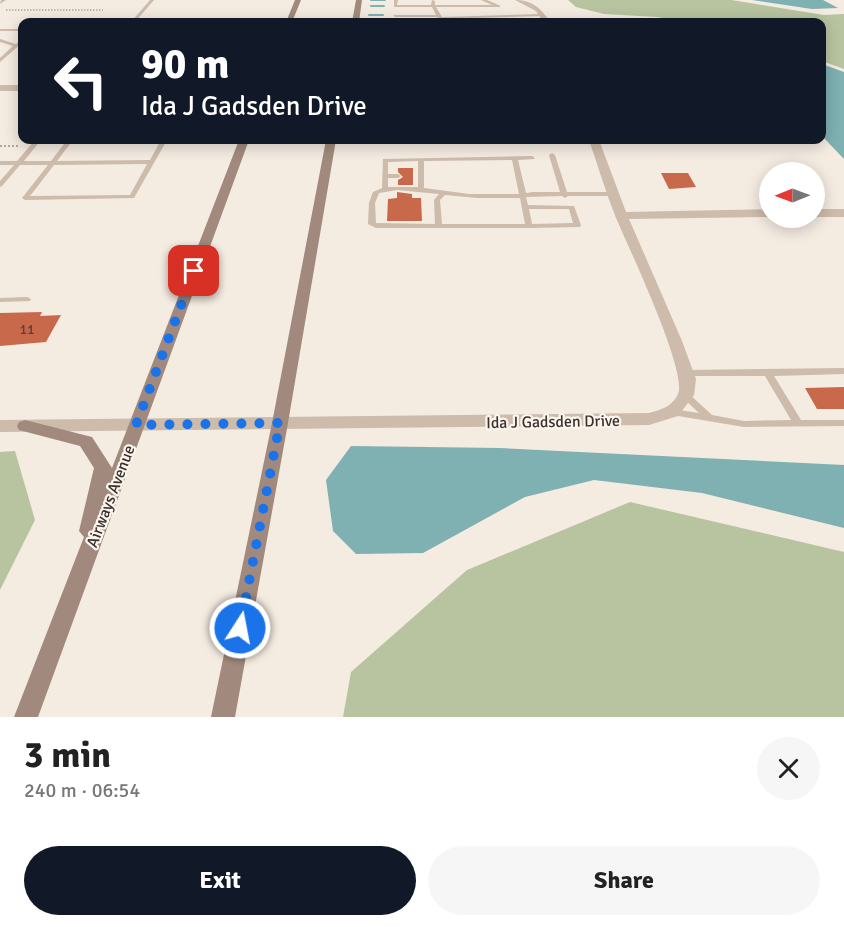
<!DOCTYPE html>
<meta charset="utf-8">
<style>
:root{--surface:#fff;--page:#f6f6f6;--text:#222;--muted:#767676;--accent:#111827}
body{margin:0;font-family:Signika,sans-serif;background:var(--page);color:var(--text);height:100vh;display:flex;flex-direction:column;font-size:22px;white-space:nowrap}
*{box-sizing:border-box;margin:0}
p{font-size:20px;color:var(--muted)}
.icon{flex:none;width:33px;height:33px;fill:none;stroke:currentColor;stroke-width:2;stroke-linecap:round;stroke-linejoin:round}
.map{position:relative;height:717px;overflow:hidden}
.details{display:flex;flex-direction:column;background:var(--surface);flex:1}
.details>*{flex:none}
.guide{position:absolute;left:18px;top:18px;width:808px;height:126px;border-radius:12px;box-shadow:0 3px 15px #0003;background:#111827;color:#fff;overflow:hidden}
.needle{width:39px;rotate:269deg}
.fabs{position:absolute;left:759px;top:162px;display:grid;gap:12px}
.fabs a{display:grid;place-items:center;width:66px;height:66px;border-radius:50%;background:var(--surface);box-shadow:0 3px 15px #0003;font-size:30px}
.pin{position:absolute;display:grid;place-items:center;width:51px;height:51px;color:#fff;margin:-26px;border-radius:12px;box-shadow:0 3px 9px #0006}
.me{position:absolute;width:66px;margin:-33px;rotate:11deg;stroke-linejoin:round;filter:drop-shadow(0 0 4px #0008)}
.turn{display:flex;align-items:center;gap:21px;height:126px;padding:0 24px;font-size:27px}
.turn .icon{width:78px;height:78px;stroke-width:2.5}
.turn b{display:block;font-size:42px;line-height:51px}
.round{display:grid;place-items:center;flex:none;width:63px;height:63px;border-radius:32px;background:var(--page)}
.head{display:flex;align-items:center;justify-content:space-between;height:102px;padding:0 24px}
h1{font-size:36px;font-weight:700;line-height:45px}
.cta{display:flex;gap:12px;margin-top:auto;padding:12px 24px}
.cta a{flex:1;height:69px;border-radius:36px;background:var(--accent);color:#fff;font-size:24px;font-weight:700;line-height:69px;text-align:center}
.cta a+a{background:var(--page);color:var(--text)}
.map>svg:first-child{display:block}
.green{fill:#b8c4a0}
.water{fill:#7fb0b2}
.lines{fill:none;stroke-linecap:round;stroke-linejoin:round}
.stream{stroke:#7fb0b2;stroke-width:2}
.building{fill:#c8694b}
.path-far1{stroke:#b9a596;stroke-width:1.5;stroke-dasharray:1.5 1.5;stroke-linecap:butt}
.path{stroke:#b9a596;stroke-width:2;stroke-dasharray:2 2;stroke-linecap:butt}
.service{fill:#cdbbac;fill-rule:evenodd}
.minor{fill:#cdbbac;fill-rule:evenodd}
.secondary{fill:#a18a7d;fill-rule:evenodd}
.route{stroke:#1a73e8;stroke-width:10;stroke-dasharray:0 18}
.labels{text-anchor:middle;stroke-width:4.5;stroke-linejoin:round;paint-order:stroke}
.number-label{font-size:14px;fill:#5e3e33}
.street-label{font-size:16px;fill:#3b302b;stroke:#fbf5ee}
</style>
<div class="map">
<svg width="844" height="717" viewBox="0 0 844 717">
<rect width="100%" height="100%" fill="#f4ebe1"/>
<path class="green" d="M568,0H731L824,15L844,14V69L822,61V22H687L657,17L604,14L576,7Z
M15,451L35,520L0,590V452Z
M630,502L844,552V717H343L351,672L467,570Z"/>
<path class="water" d="M752,0H823L838,8L812,9Z
M822,64L844,72V159L822,136Z
M351,446L500,448L844,465V528L702,493L594,480L525,497L423,553L356,554L333,531L326,480Z"/>
<g class="lines">
<path class="stream" d="M371,0H385
M371,6H384
M369,15H383"/>
</g>
<path class="building" d="M398,168H413V185H398V180L403,177L398,172Z
M661,173H688L696,187L669,189Z
M397,192L412,194V198H421L422,221H387L388,199L397,198Z
M42,312L40,316L61,315L46,342L0,346V313Z
M844,387V409H817L805,388Z"/>
<g class="lines">
<path class="path-far1" d="M6,10H103"/>
<path class="path" d="M0,146H19"/>
<path class="service" d="M1,0H6L0,4Z
M150,0H154L135,22H131Z
M394,0H398L397,5H431L432,0L435,1V5H492L481,0H487L501,6L499,7H436L442,17L542,14L544,15L542,16L440,19L437,17H395L393,15H436L432,7H394Z
M0,29H22V31H0Z
M0,39L16,44L22,40V43L0,62V58L13,46L0,42Z
M35,140H41L24,161H51L67,140H73L57,161L150,160L161,140H167L134,198L25,200L22,198L48,165H20L2,186L0,187V181L14,165H0V161H17ZM147,164L130,195L30,196L54,165Z
M552,153L555,155L567,192H613L616,194L613,196H568L565,198L562,196L526,197L528,205L574,206L581,225L580,227L529,228H376L368,224L369,203L373,192L382,188L383,159L532,156L535,158L534,159L518,160L526,193L533,192H560L549,155ZM512,160L519,194H469L424,188V161ZM418,161V187H388V178H398L401,176L398,174H388V162ZM397,190L439,194L434,200L435,224L376,223L375,203L379,193ZM445,195L477,198H520L525,224H442L440,200ZM529,209H569L573,223L532,224Z
M27,297L31,299L30,301L0,302V298Z
M844,368V374L774,376L801,420H844V426L744,427L672,415L669,414L667,412L669,410L672,409L699,413L683,398L681,396L683,394H689L712,415L744,421L791,420L765,376H686L681,373L686,370Z"/>
<path class="minor" d="M515,0C532,0 541,8 550,22H543L536,11Z
M0,85H22V91H0Z
M589,140H599L626,212L770,209V217L629,219L682,341L696,379L694,395L678,416L649,425L0,432V420L649,413C661,410 673,406 678,394C688,372 628,246 616,218C606,193 598,166 589,140Z
M814,209H844V217H814Z"/>
<path class="secondary" d="M295,0H301L292,22H286Z
M356,0H362L359,22H352Z
M239,140H249L38,717H14L84,537L79,531L94,468L80,446L19,430L17,426L19,422L25,420L92,437L112,468Z
M326,140H336L288,423L235,717H211L272,423Z"/>
</g>
<g class="lines">
<path class="route" d="M194,271L136,425L280,423L240,628"/>
</g>
<g class="labels">
<g class="number-label">
<text x="27" y="334">11</text>
</g>
<g class="street-label">
<text transform="translate(553 421) rotate(-1)" y="6">Ida J Gadsden Drive</text>
<text transform="translate(110 496) rotate(-69)" y="6">Airways Avenue</text>
</g>
</g>
</svg>
<div class="fabs">
<a><svg class="needle" viewBox="-14 -14 28 28"><path d="M0-13l5 13h-10z" fill="#e53935"/><path d="M0 13l5-13h-10z" fill="#767676"/></svg></a>
</div>
<div class="pin" style="left:194px;top:271px;background:#d93025"><svg class="icon" aria-label="arrive" viewBox="0 0 24 24"><path d="M6 21V4h12l-3 4 3 4H6"/></svg></div>
<svg class="me" style="left:240px;top:628px" viewBox="-20 -20 40 40"><circle r="17" fill="#1a73e8" stroke="#fff" stroke-width="3"/><path d="M0-11L8 9 0 5-8 9z" fill="#fff"/></svg>
<div class="guide">
<div class="turn"><svg class="icon" aria-label="left" viewBox="0 0 24 24"><path d="M17 20v-9H6M10 6l-5 5 5 5"/></svg><div><b>90 m</b>Ida J Gadsden Drive</div></div>
</div>
</div>
<section class="details">
<div class="head"><div><h1>3 min</h1><p>240 m · 06:54</p></div><a class="round"><svg class="icon" aria-label="close" viewBox="0 0 24 24"><path d="M6 6l12 12M18 6L6 18"/></svg></a></div>
<div class="cta"><a>Exit</a><a>Share</a></div>
</section>
